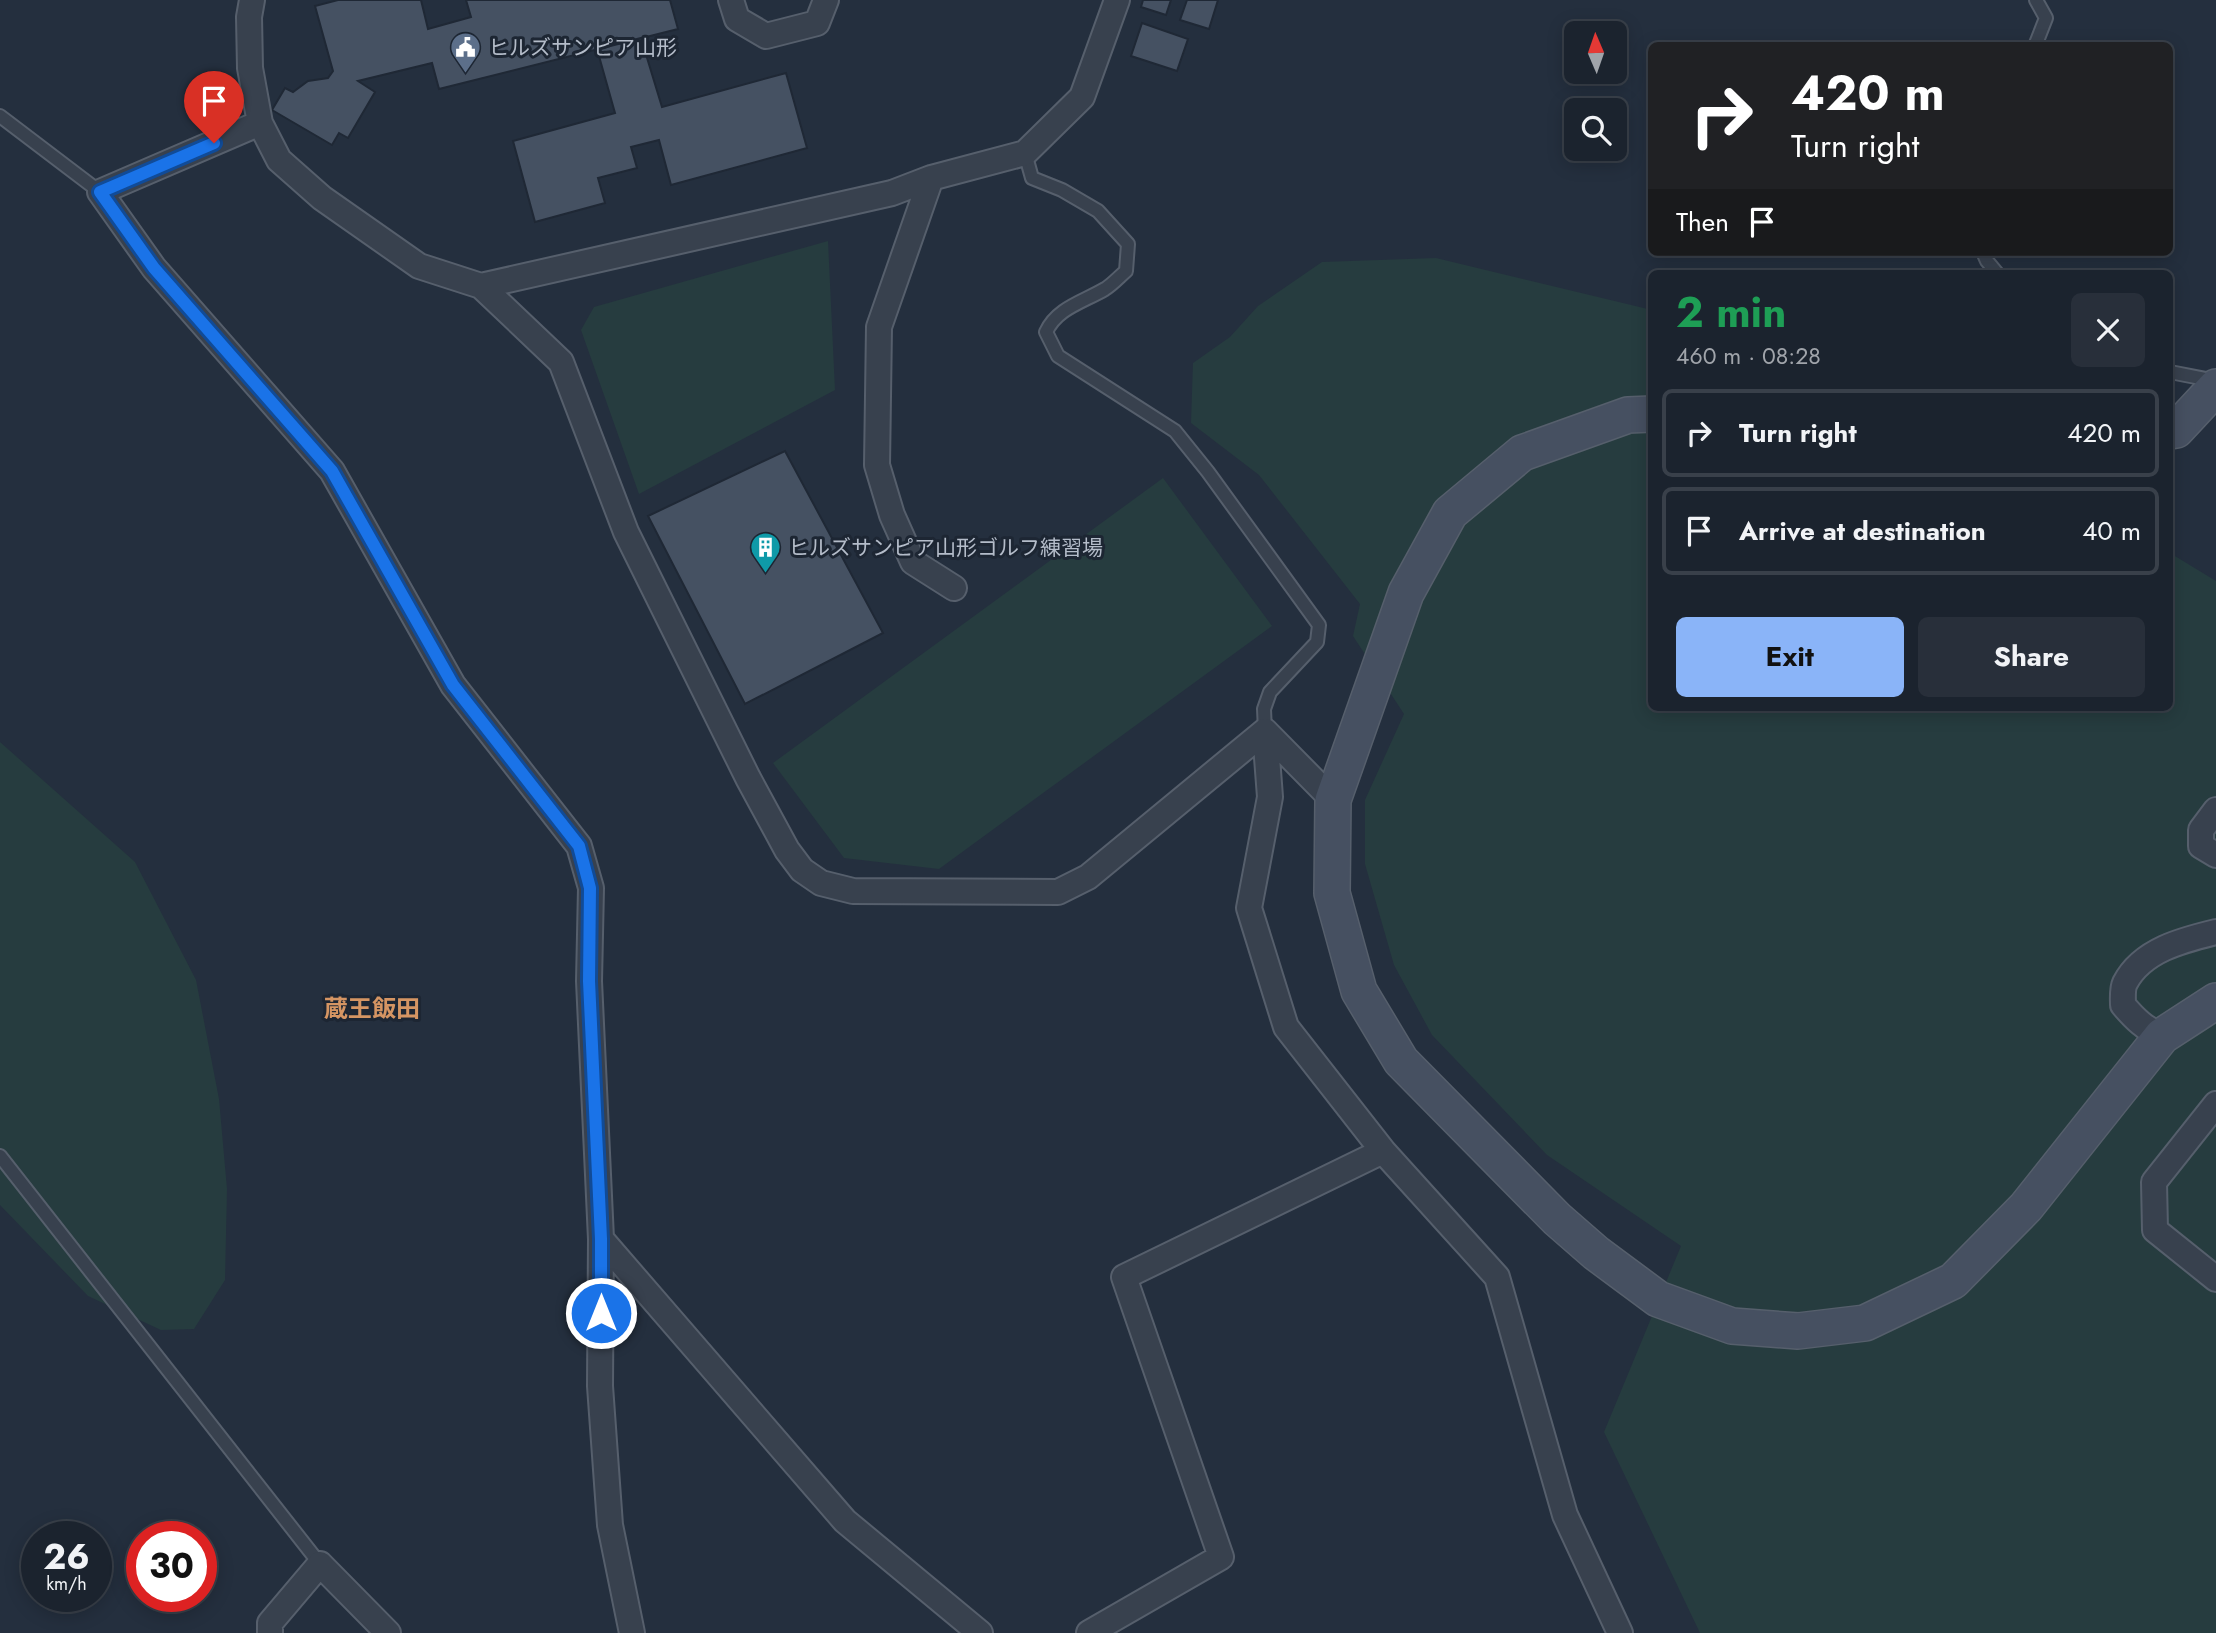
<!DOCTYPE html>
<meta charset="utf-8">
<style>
:root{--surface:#1b232e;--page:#282f3a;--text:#f1f3f6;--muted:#a0a4aa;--line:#39404a;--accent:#8ab4f8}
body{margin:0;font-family:Jost,"Noto Sans JP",sans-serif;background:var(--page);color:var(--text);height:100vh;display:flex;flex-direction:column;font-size:26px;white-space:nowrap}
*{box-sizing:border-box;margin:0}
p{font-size:23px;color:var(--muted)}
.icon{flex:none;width:38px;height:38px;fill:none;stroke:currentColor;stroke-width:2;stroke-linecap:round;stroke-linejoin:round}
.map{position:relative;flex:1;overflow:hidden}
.panel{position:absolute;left:1648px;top:270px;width:525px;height:441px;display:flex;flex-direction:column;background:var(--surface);border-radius:10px;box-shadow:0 4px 18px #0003,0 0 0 2px var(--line)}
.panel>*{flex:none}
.banner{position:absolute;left:1648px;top:42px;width:525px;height:214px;border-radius:10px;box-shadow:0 4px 18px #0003,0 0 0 2px var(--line);background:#202124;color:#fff;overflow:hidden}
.needle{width:46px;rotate:358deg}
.buttons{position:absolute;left:1564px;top:21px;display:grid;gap:14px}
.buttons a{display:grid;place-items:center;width:63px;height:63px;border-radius:10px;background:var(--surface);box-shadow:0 4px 18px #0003,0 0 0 2px var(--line);font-size:35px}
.speed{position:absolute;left:21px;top:1521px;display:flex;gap:14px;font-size:35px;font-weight:700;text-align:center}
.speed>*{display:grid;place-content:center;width:91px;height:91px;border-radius:50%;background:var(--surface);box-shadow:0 4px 18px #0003,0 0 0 2px var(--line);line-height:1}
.speed small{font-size:18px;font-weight:400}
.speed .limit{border:10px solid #d22;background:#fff;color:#111}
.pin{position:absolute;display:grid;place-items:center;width:60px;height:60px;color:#fff;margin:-72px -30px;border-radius:50% 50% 50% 0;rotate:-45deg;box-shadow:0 0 7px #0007}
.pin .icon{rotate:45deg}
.me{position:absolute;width:77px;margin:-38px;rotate:0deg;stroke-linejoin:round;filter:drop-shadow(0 0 5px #0008)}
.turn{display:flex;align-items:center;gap:24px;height:147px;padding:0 28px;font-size:32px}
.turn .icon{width:91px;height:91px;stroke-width:2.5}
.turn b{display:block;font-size:49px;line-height:60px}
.then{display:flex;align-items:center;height:66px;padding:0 28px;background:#0003;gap:14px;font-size:26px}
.round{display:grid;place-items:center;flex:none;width:74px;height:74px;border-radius:10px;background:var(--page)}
.summary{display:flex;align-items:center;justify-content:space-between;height:119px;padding:0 28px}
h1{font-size:42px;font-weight:700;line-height:52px;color:#1e9e55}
.cta{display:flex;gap:14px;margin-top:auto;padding:14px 28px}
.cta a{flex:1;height:80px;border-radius:10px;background:var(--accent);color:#111;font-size:28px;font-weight:700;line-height:80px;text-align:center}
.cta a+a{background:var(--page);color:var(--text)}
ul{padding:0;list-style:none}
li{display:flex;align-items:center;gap:21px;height:88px;margin:0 14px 10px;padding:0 14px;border:4px solid var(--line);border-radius:10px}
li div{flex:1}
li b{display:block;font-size:26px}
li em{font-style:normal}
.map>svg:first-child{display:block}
.green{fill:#263c3f}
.building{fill:#455162;stroke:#1f2835;stroke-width:2}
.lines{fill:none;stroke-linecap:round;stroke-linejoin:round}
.lane-casing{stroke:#565f6c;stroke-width:16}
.street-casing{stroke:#565f6c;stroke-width:28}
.secondary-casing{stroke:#565f6c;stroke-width:38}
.lane{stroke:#38414e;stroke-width:12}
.street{stroke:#38414e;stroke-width:24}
.secondary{stroke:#465061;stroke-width:35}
.route-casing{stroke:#114b97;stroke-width:18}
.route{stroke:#1a73e8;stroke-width:12}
.labels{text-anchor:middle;stroke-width:6;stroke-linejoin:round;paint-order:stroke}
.poi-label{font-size:21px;fill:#b4bcc9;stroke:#1d2633;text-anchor:start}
.quarter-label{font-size:24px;font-weight:bold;fill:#d59563;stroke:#1d2633}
</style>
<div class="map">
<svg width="2216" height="1633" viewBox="0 0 2216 1633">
<rect width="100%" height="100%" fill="#242f3e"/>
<path class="green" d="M828,241L835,390L639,494L581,330L594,307Z
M1436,258L1652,310V707H2170V553L2216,581V1633H1700L1604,1432L1681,1246L1547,1155L1432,1035L1394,965L1365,864V800L1404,714L1353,636L1360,604L1259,475L1191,423L1193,363L1230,337L1258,306L1322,262Z
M1163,478L1272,626L939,869L844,858L773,763Z
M0,742L135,862L196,980L219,1099L227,1189L225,1280L194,1329L161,1330L88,1296L0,1205Z"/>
<path class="building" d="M338,0H421L428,29L471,17L466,0H670L678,29L439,89L432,63L358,81L375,92L348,138L339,133L332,145L272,110L285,88L293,92L308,81L328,78L333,71L315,6Z
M1143,0H1171L1166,15L1141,7Z
M1187,0H1218L1209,29L1180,20Z
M1142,23L1188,39L1177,71L1131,56Z
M641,38L662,107L786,73L807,148L671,185L659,140L631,147L637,168L598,178L605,203L535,222L513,141L615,113L597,49Z
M785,451L883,633L745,704L648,516Z"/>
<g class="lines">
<defs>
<path id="lane" d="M2035,46L2046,18L2036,0
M0,116L100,192
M1025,153L1032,178L1062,190L1098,211L1128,244L1126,271C1119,277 1113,284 1105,289C1083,302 1057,308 1046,332L1058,356L1175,431L1208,472L1319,625L1317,642L1270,692L1264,709L1265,731
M1983,252L1987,261L1997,273
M2170,372L2216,381
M0,1156L320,1564"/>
<path id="street" d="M252,0L249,17L250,68L260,123L279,160L322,198L419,266L481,286L561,362L626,532L748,778L787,850L802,870L821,883L853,891L1058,892L1088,877L1265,731
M731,0L737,19L766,36L817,23L826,0
M260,123L100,192L154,268L332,471L453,685L579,846L591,888L589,981L601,1239L600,1386L610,1525L632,1633
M931,178L879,327L877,465L892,515L913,562L954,588
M481,286L892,193L931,178L1025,153L1082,97L1117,0
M1265,731L1270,797L1249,908L1286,1027L1383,1151L1497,1277L1565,1515L1620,1633
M1265,731L1333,800
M2216,810L2201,830V846L2216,855
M2162,1036C2145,1029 2135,1019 2123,1005C2123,999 2122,989 2125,983C2142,950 2183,940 2216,932
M2216,1104L2154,1182L2155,1230L2216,1279
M601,1239L845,1521L980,1633
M270,1633V1623L320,1564L388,1633
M1089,1633L1221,1557L1124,1277L1383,1151"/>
<path id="secondary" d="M1652,414L1628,415L1522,453L1450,513L1406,593L1333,800L1332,893L1359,991L1401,1061L1557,1219L1596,1253L1658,1299L1732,1326L1798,1331L1865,1323L1953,1281L2026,1207L2162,1036L2216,1001
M2170,431L2176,430L2216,387"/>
</defs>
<use href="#lane" class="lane-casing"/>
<use href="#street" class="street-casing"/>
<use href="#secondary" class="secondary-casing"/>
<use href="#lane" class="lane"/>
<use href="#street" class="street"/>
<use href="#secondary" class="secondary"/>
</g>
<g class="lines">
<defs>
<path id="route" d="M214,143L100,192L154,268L332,471L453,685L579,846L590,888L589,981L601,1239V1313"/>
</defs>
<use href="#route" class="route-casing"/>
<use href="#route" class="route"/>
</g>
<defs>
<symbol id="civic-pin" viewBox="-11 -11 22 30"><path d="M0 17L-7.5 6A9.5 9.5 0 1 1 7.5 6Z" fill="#5c6f8a" stroke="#1d2633"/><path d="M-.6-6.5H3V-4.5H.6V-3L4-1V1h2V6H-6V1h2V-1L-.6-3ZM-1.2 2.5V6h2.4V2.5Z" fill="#fff"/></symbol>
<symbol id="building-pin" viewBox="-11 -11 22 30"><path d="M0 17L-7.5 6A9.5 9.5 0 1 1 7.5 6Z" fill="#0f9aa8" stroke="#1d2633"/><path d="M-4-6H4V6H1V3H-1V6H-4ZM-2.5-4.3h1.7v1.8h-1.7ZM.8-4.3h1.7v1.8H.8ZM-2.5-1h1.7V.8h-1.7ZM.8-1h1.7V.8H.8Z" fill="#fff"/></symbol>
</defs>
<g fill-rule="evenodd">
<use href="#civic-pin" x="448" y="30" width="35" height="47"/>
<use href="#building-pin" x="748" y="530" width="35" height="47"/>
</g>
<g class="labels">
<g class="poi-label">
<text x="488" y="55">ヒルズサンピア山形</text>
<text x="788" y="555">ヒルズサンピア山形ゴルフ練習場</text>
</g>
<g class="quarter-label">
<text x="372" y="1017">蔵王飯田</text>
</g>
</g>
</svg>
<div class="buttons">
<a><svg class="needle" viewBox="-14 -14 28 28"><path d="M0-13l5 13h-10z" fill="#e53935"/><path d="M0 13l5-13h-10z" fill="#a0a4aa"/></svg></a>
<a><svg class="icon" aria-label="search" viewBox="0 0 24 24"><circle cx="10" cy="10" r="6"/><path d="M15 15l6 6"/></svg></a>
</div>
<div class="speed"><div>26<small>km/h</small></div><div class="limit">30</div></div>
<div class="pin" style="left:214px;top:143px;background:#d93025"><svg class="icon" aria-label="arrive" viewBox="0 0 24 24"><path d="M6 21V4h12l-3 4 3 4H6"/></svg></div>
<svg class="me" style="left:601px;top:1313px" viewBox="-20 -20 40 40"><circle r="17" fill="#1a73e8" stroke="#fff" stroke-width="3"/><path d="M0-11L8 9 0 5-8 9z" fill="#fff"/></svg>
<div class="banner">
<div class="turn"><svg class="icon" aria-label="right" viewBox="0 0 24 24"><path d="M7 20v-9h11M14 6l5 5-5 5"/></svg><div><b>420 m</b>Turn right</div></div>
<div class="then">Then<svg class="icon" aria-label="arrive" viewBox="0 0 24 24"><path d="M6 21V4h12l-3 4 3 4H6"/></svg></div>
</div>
<section class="panel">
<div class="summary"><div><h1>2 min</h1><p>460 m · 08:28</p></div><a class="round"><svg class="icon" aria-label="close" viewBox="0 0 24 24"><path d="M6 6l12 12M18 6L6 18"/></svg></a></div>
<ul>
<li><svg class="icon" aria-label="right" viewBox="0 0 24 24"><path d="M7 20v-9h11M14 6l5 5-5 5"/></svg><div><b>Turn right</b></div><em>420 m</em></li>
<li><svg class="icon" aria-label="arrive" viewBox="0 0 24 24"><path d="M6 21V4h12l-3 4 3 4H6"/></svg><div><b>Arrive at destination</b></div><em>40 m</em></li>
</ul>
<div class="cta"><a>Exit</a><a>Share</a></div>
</section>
</div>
